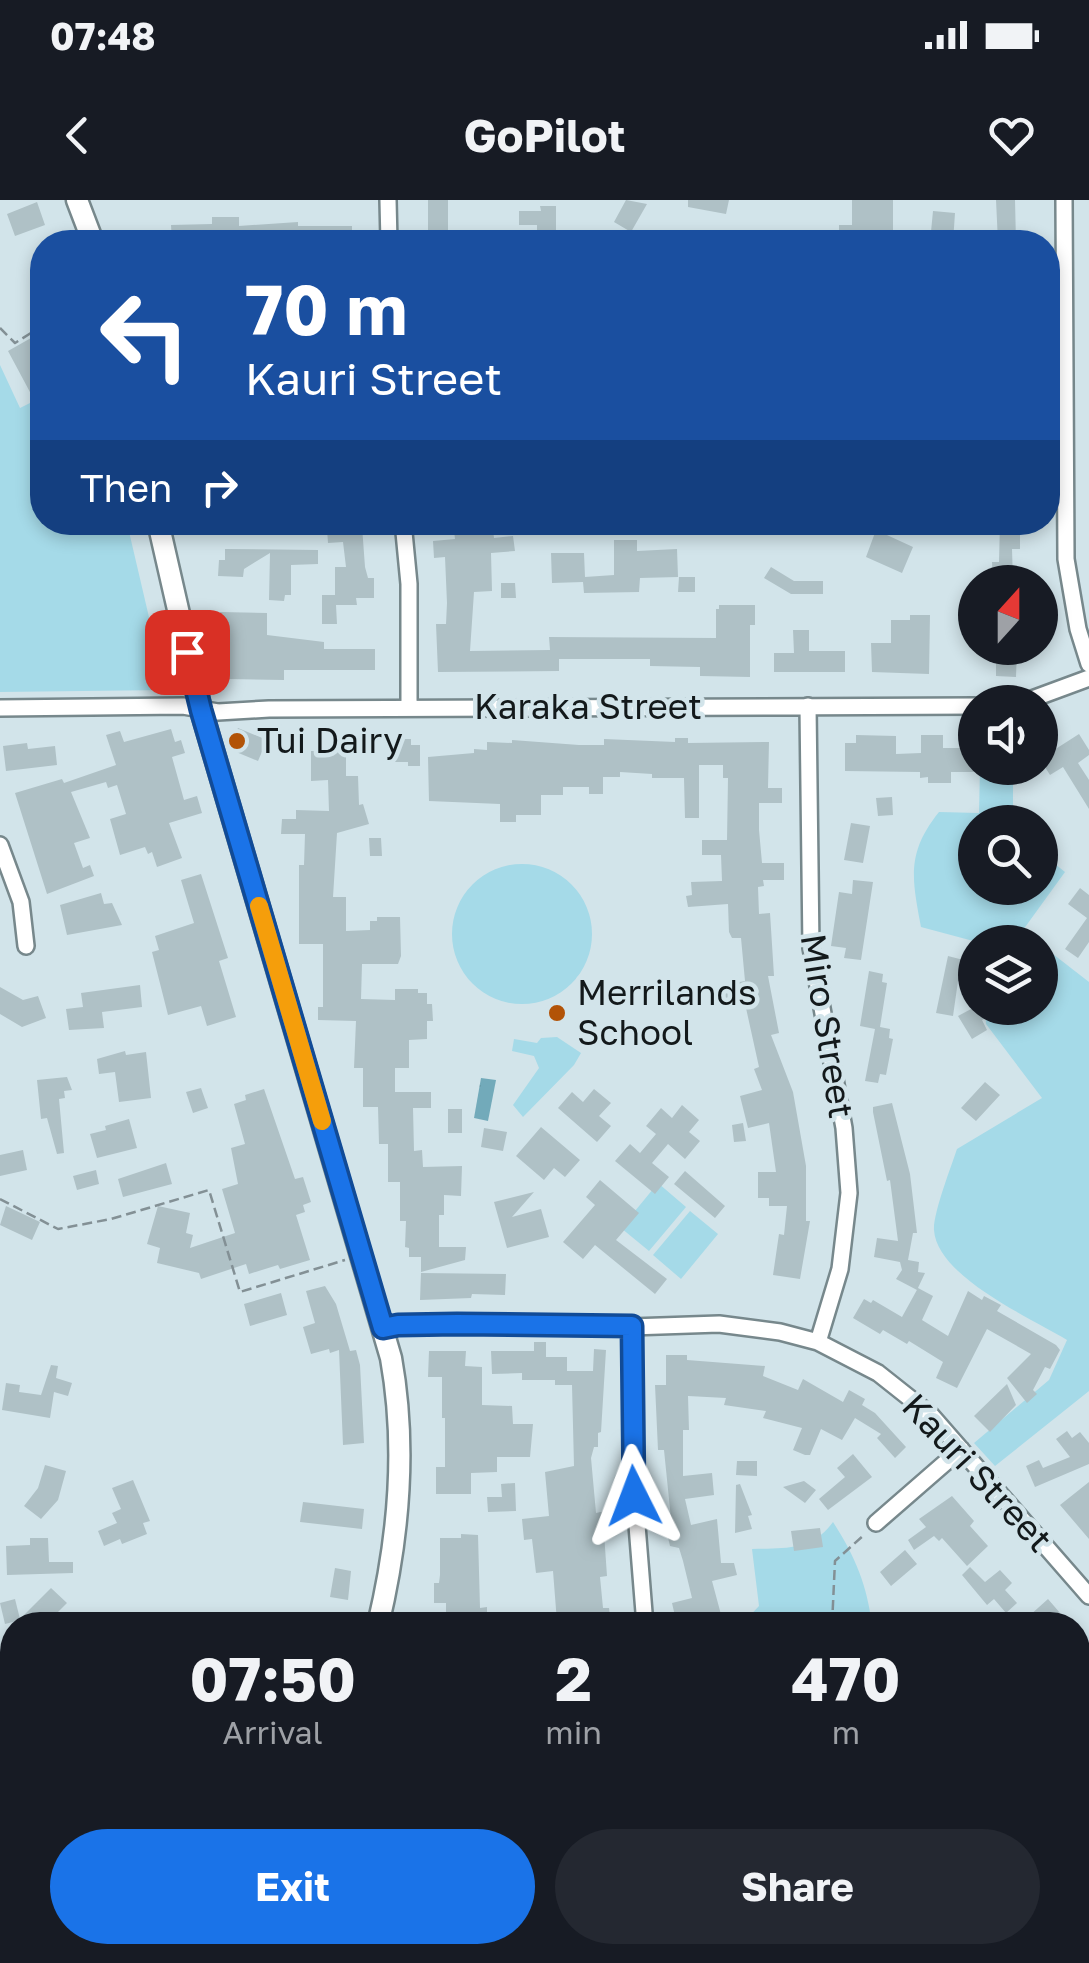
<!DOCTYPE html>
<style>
:root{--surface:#171b24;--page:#242831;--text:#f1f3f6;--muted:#9ea1a6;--accent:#1a73e8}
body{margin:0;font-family:"Golos Text",sans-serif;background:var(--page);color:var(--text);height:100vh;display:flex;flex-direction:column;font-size:38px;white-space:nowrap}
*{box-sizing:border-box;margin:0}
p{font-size:32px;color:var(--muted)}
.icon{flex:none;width:55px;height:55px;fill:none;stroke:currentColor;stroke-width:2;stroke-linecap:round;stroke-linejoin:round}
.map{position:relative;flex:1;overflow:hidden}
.side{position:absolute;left:0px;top:1412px;width:1090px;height:352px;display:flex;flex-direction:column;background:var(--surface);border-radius:40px 40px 0 0;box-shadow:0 5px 15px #0003}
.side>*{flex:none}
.top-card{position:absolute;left:30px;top:30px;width:1030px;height:305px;border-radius:40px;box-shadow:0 5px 15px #0003;background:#1a4fa0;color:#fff;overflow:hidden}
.needle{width:65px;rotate:21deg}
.buttons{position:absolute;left:958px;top:365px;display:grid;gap:20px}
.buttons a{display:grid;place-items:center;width:100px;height:100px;border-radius:50%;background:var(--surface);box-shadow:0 5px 15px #0003;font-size:50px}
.pin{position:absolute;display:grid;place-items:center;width:85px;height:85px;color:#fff;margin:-42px;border-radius:20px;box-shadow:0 5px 15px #0006}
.me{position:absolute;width:110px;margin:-55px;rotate:357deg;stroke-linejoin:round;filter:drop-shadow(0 0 8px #0008)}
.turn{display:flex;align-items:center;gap:35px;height:210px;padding:0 50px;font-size:45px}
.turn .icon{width:130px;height:130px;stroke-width:2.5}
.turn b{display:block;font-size:70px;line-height:85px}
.then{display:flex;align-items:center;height:95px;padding:0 50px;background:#0003;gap:20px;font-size:38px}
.eta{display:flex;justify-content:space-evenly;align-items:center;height:170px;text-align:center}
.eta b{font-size:60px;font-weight:700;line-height:70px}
.cta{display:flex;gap:20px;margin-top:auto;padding:20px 50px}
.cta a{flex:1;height:115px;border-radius:60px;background:var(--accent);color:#fff;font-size:40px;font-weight:700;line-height:115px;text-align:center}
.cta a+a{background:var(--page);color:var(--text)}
.status{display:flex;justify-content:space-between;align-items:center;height:70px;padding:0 50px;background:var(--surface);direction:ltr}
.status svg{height:28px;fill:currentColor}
header{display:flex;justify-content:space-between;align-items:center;height:130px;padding:0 50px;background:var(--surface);font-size:45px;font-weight:700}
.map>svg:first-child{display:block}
.green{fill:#a5dae8}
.water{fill:url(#water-ripples)}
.building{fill:#afc1c6}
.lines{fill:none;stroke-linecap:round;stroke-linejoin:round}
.lane-casing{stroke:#77888c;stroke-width:12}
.street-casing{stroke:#77888c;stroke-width:20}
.secondary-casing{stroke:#77888c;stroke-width:25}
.path{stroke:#839095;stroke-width:2.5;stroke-dasharray:10 5;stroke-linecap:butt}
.lane{stroke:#fff;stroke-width:8}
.street{stroke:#fff;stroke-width:15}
.secondary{stroke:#fff;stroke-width:20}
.route-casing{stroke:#114b97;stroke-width:25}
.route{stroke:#1a73e8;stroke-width:18}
.slow{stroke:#f59e0b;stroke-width:18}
.poi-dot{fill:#b25307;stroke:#d2e4ea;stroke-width:4}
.labels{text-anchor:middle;stroke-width:9;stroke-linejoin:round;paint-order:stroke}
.street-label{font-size:35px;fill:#13191b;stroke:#d2e4ea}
.poi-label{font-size:35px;fill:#13191b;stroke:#d2e4ea;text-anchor:start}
</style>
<div class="status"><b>07:48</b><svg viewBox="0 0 49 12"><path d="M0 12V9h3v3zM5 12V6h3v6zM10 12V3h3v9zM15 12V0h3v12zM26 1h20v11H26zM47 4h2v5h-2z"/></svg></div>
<header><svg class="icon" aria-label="back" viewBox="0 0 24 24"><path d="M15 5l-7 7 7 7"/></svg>GoPilot<svg class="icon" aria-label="heart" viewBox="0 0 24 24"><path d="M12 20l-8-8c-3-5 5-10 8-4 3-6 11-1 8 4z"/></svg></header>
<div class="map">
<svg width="1089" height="1763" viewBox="0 0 1089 1763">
<defs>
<pattern id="water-ripples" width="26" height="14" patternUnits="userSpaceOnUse" patternTransform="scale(2.5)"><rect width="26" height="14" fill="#72aaba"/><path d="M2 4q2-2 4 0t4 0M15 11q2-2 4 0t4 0" fill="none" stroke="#5c8a96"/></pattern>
</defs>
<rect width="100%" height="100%" fill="#d2e4ea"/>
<path class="green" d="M0,165L20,208L42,197V322L127,323L166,490L0,492Z
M980,568H1013V605L1020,622H975V688H1040V652L1065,672L1023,730L1038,742H977L921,727C912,679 906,653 939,612L979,613Z
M452 734a70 70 0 1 1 140 0a70 70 0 1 1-140 0Z
M1040,744L1089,782V1191L995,1266L974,1243L1049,1180L1067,1140C1031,1118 937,1077 934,1030C933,1014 951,967 957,949L1042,898L986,824L985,808H1040Z
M557,837L581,853L574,865L523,917L513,905L539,868L534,856L512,851L514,839L537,843L541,838Z
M658,983L686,1007L649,1051L621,1028Z
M690,1011L718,1034L681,1079L653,1055Z
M833,1322C855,1356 867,1385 872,1425H741L759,1406L752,1349C785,1348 812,1351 833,1322Z"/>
<path class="water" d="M481,878L496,880L488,921L474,918Z"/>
<path class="building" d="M428,0H448V42H428Z
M626,0L647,4L631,32L614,22Z
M688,0H729L726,14L688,7Z
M852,0H893V30H906V42H839V25H852Z
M996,0H1015L1016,42H998Z
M37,2L45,25L15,36L7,14Z
M540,6H556V42H537V25H519V11H541Z
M933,11L955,13L953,42H930Z
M212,17H239V26L298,22V26H352V42H172L171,25L212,24Z
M31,138L42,159V188L31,194L8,151Z
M453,322H487V331L493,330L494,338L513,336L515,351L491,353L492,391L474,392L470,451L550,450L549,437L716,438V409H719V405H755V425H750V477L700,476V467L650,466V459H559V471L438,472L436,424H446L447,403L445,357L434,358L433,341L455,339Z
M1000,322H1020V349H1012L1013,382H993L992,362H999Z
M362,326L365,367L368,378H374V398H356L357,405H336L337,424H322V395H335V367H346L343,342L328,343L327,329Z
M876,330L913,347L902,373L866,357Z
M614,340H637V351L677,349L678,377L640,378L639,392L584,393L583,382L552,383L551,353H584L585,377L614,375Z
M225,349L318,350V364L291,365V395H285L284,401L269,400L270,353L244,369L243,377L218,376L219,360H225Z
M771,367L794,381H823V394H791L764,378Z
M679,377H695V392H678Z
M501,383H515L516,398H501Z
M220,412L267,413V435L324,442V449H375V470H284V480L228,479V431H219Z
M910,415H930L929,474L872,472L871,443H891V420H910Z
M793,430H809V451H845V472H774V453H794Z
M996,448H1017L1016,477L996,476Z
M238,528L267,540L258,561L229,549Z
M171,529L175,542L181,540L185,553L172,557L184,600L197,596L202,613L169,623L182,658L157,667L152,652L148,654L145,647L120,655L110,619L126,614L117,585L108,588L106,582L71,592L90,638L74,643L83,668L90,665L94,676L47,694L15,593L62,579L64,583L116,565L106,535L120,531L124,542Z
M1079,534L1089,550V555L1078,563L1089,580V609L1063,567L1050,575L1040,559Z
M856,535L896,536V554L921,553V535H943V548H970V555H975V572H951V583H928V577L920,578V572L845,571V543H856Z
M675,538H688V543L769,542L768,588H782V603H759V630L762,663H784V680H763L764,686L758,687L759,714L770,713L774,776H768L779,833L771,835L793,892L806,966V1021H810L800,1079L773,1075L779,1034L784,1035L787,1006H769V998H758V972H776L769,923L748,928L740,896L762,890L754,869L759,867L744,799L709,805L706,788L745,781L741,738H732L729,732L728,704L688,707L686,696L692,695L691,682L722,681L721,655H702V640H727L728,578H723V565H699V618H685L684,578H652V574L620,572V577H603V594H589V587H563V595H541V615H516V622H500V604L429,601L428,557L474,553V549L487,550V542L512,543V540L579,545H604V539L675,542Z
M388,539H411V545H420V566H408V562H388Z
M27,543L28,549L55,546L57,565L6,571L3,546Z
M311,551H346V576H358L359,605L363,604L369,624L337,633L333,697H346V731L370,730V721H377V717H400L401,756L398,764H362L361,799L395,800V789H418V793H427V804H432L433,821H427V839L409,840V868H395V892H431V908H413L414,951L422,950L423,967L462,966L461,996L444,995V1015H439V1047H466L465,1060L421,1072V1057H409V1048L405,1047L406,1021H400V982H388V944H379L378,907H363V868H354L356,821L318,820V807H323V744H299V665H304L305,634H281L282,619H296V610L329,611L328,580L311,581Z
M892,597L893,615L878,616L876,598Z
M851,623L870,626L863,663L844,660Z
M369,638H381L382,656H370Z
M201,674L228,758L219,761L236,817L207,826L201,806L168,815L152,752L159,750L155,736L194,723L181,680Z
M853,680L873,682L861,760L844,758L846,748L831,746L839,692L852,694Z
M1080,688L1089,695V742L1078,758L1065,749L1087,718L1068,704Z
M101,693L104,704L112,703L122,725L67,735L60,705Z
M948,756L975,763V786L958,781L953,816L936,813Z
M869,771L883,774L882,782L887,783L880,827L890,829L889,838L893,839L886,875L880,874L878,883L865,881L875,829L860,826Z
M140,785L142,807L102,812L104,828L69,830L66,809L83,807L81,793Z
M0,787L23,800L38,796L46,818L22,827L0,814Z
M973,808H983L988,817L982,820L987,830L972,839L958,816Z
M125,851L126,855L146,852L151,898L119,902L115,872L99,874L97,859Z
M67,877L72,890L64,891L65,898L59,899L64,953L57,954L47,918L41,919L37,880Z
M985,882L1000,895L976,921L961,908Z
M201,888L208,908L193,913L186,892Z
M264,889L295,979L303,977L311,1002L303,1005L305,1012L296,1015L310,1060L280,1069L278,1065L249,1074L246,1064L201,1079L199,1073L157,1063L160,1048L147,1044L158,1006L190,1013L186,1033L193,1035L190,1048L235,1033L222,989L238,984L231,948L245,944L234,904L246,900L245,895Z
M594,889L611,903L599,916L611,926L597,942L558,908L572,892L583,902Z
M892,903L910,974L917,1033H913L908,1060L919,1062L918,1072L925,1073L917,1090L896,1079L902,1070L900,1062L874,1057L877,1038L898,1041L890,980L887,981L873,912V907Z
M682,905L699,920L689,932L700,941L685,959L668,944L652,963L669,977L655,994L615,961L630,944L640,953L656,934L646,926L661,908L672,918Z
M448,909H462V933H448Z
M129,919L137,948L97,958L90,934L106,930L105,926Z
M743,923L746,941L734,942L732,925Z
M541,927L580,960L565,977L554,968L544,980L516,956Z
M484,928L507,932L503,951L481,947Z
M23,950L27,970L0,976V955Z
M166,963L172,984L123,997L118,979Z
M96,970L99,984L77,990L73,976Z
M685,971L725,1006L715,1018L674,984Z
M600,980L639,1013L616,1040L667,1079L655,1094L595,1045L583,1059L563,1042L595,1005L586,997Z
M534,992L512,1017L541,1009L549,1037L507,1048L494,1002Z
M6,1006L40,1022L32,1040L0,1025Z
M421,1073L506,1074L505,1095L472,1094L471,1098L420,1100Z
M325,1086L336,1104L350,1151L356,1150L360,1165L364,1243L343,1245L339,1150L330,1153L329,1149L311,1154L303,1127L315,1123L306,1091Z
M918,1088L933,1096L922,1120L948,1136L968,1091L982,1100L984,1096L1001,1105L997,1111L1056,1145L1060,1150L1050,1169L1045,1167L1033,1190L1037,1194L1027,1203L1007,1178L1031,1154L987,1129L957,1188L936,1178L943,1162L909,1141L907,1144L883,1130L880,1134L853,1118L864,1099L871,1103L873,1100L902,1117Z
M281,1093L287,1115L250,1126L244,1104Z
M534,1142H546V1157H567V1171H593L594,1149L606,1150L601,1232L598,1233V1247H594L591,1258L596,1313L605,1311L608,1332L604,1333L607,1376L600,1377L603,1408H609L611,1423L596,1424L595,1418L557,1422L553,1371L536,1373L532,1339L524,1340L522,1319L549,1316L545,1272L574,1266L572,1185H555V1180H522V1173L492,1174L491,1151H534Z
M429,1151H466L465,1166L482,1167V1205L512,1206L513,1224H533L530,1257H497V1272L471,1273V1294H436V1267H445V1218H442V1177H428Z
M666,1155H687V1160L765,1166L763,1176L798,1190L803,1179L843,1202L849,1190L865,1199L862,1205L875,1213L906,1247L895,1258L877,1238L881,1234L855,1218L842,1240L821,1229L810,1255H805L793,1250L802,1228L763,1218L766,1211L724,1205L726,1198L688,1196L689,1230H683V1276L712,1273L714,1295L685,1299L691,1325L717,1319L721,1363H734L737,1375L712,1381L723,1422L712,1425H677L672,1403L692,1398L683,1361L679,1348L670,1346L664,1321L671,1319L664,1250H658L655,1185H666Z
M51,1165L58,1166L56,1178L72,1183L68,1196L54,1192L50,1218L2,1210L6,1183L20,1185L19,1192L41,1195Z
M1007,1184L1016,1205L990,1232L974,1216Z
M1067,1231L1072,1238L1080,1232L1089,1243V1264L1035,1287L1026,1266L1039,1260L1043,1268L1070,1257L1056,1239Z
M853,1254L872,1277L828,1310L819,1299L845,1277L837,1268Z
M737,1261H757V1276L736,1275Z
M45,1265L66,1271L58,1300L41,1319L24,1306L38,1288Z
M133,1280L150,1321L143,1323L147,1334L122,1344L120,1339L104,1346L98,1331L117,1323L112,1313L121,1309L112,1288Z
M804,1281L816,1290L805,1303L783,1287Z
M1089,1282V1339L1060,1305Z
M515,1283L516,1311L488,1312L487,1297H502L501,1284Z
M740,1284L752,1315L748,1316L752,1329L735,1333L736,1285Z
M952,1296L974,1321L970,1326L988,1346L967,1366L942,1338L939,1341L934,1336L914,1350L908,1340L926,1327L919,1319Z
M303,1302L364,1309L362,1329L300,1322Z
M820,1328L823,1347L794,1351L791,1331Z
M461,1334L478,1335L480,1408L487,1407V1425H446V1403H434V1383H439L440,1375V1338H461Z
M30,1338H48L49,1362H73V1373L7,1375L6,1346L30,1345Z
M905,1350L917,1364L891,1386L880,1372Z
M970,1367L985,1382L1000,1370L1012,1383L1005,1390L1017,1403L1006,1413L994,1399L987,1405L962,1375Z
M335,1368L351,1371L348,1400L330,1397Z
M51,1388L67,1403L45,1425H14L17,1421L5,1424L0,1403L15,1399L20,1419Z
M1048,1399L1060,1413L1050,1421L1046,1425H1019Z
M0,1692H12V1763H0Z"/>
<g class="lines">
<defs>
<path id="lane" d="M0,1671L12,1670
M70,1752V1763"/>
<path id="street" d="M388,0L389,42
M1064,0L1066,359L1078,429L1089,464
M403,322L409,384V508
M1024,502L1089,478
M808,506L811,748L844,928L849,993L840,1069L818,1142
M0,508L183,506L218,512L269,509L975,506
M0,645L21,702L26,746
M631,1127L632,1263L645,1425
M383,1128L398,1125L457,1124L631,1127L719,1124L780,1132L818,1142L878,1173L931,1215L1089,1396
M876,1323L961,1249
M1078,1524L1089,1522
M1078,1716L1089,1714
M519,1763L527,1752
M981,1763L995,1752"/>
<path id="secondary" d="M77,0L93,42
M158,322L201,510L391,1158C407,1247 399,1337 378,1425
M206,1763L212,1752"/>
</defs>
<use href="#lane" class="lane-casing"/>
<use href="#street" class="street-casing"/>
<use href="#secondary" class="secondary-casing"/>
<path class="path" d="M0,128L15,143L42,126
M0,999L58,1029L111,1019L209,990L240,1092L345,1060
M832,1425L835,1361L864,1335"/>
<use href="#lane" class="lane"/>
<use href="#street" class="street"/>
<use href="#secondary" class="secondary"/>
</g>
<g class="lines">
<defs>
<path id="route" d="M187,452L201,510L383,1128L398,1125L457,1124L632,1126L634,1296"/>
</defs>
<use href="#route" class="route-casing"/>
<use href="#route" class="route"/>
<path class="slow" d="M259,706L322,921"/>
</g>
<g class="poi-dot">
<circle cx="237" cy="541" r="10"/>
<circle cx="557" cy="813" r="10"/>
</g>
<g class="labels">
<g class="street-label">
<text x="588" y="519">Karaka Street</text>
<text transform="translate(827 826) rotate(81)" y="12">Miro Street</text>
<text transform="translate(977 1273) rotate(47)" y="12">Kauri Street</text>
</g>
<g class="poi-label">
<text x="257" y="553">Tui Dairy</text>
<text x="577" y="805">Merrilands<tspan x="577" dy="40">School</tspan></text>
</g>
</g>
</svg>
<div class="buttons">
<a><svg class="needle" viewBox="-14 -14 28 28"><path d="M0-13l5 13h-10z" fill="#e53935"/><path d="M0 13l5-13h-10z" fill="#9ea1a6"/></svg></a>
<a><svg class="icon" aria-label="sound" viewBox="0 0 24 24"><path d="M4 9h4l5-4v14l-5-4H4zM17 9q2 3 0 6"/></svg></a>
<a><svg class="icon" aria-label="search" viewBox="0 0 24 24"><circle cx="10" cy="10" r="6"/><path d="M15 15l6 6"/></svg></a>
<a><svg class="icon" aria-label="layers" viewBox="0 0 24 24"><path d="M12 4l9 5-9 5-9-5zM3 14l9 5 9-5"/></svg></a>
</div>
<div class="pin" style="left:187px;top:452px;background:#d93025"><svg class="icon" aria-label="arrive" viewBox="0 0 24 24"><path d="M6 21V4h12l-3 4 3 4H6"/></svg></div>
<svg class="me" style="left:634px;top:1296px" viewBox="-20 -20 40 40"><path d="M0-17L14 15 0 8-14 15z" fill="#1a73e8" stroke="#fff" stroke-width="4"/></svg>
<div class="top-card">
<div class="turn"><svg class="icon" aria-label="left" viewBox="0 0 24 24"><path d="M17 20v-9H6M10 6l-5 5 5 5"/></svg><div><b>70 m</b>Kauri Street</div></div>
<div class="then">Then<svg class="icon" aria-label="right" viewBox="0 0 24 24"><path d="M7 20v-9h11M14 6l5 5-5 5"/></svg></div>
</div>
<section class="side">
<div class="eta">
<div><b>07:50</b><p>Arrival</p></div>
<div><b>2</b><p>min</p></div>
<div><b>470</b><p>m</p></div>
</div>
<div class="cta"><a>Exit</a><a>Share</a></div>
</section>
</div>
